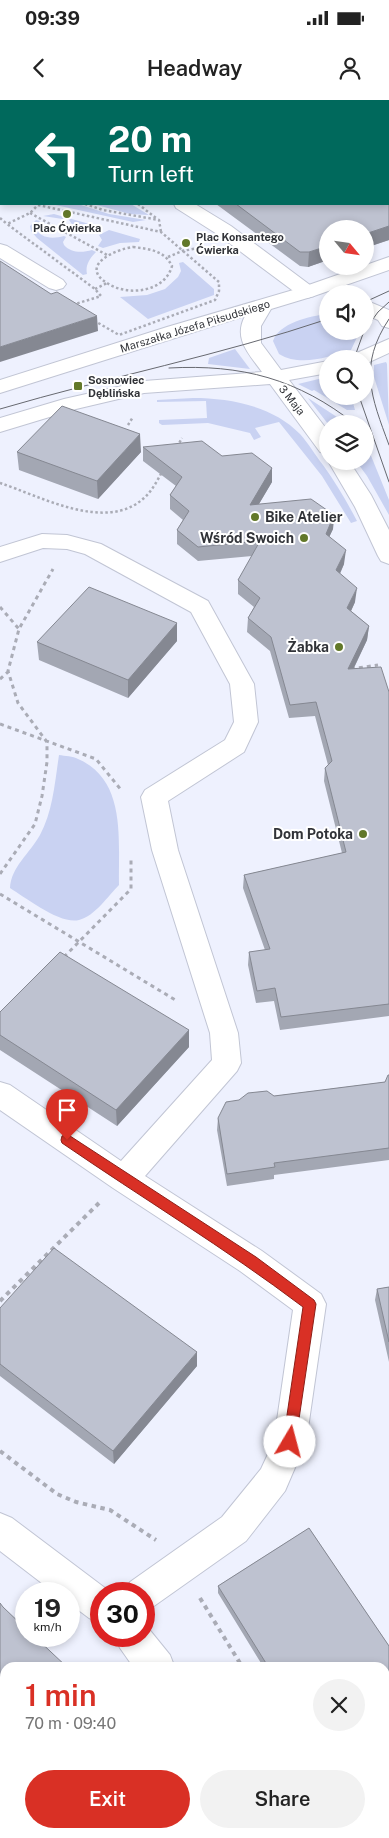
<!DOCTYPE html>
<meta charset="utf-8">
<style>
:root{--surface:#fff;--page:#f2f2f2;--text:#222;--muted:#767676;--accent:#d93025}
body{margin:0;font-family:"Public Sans",sans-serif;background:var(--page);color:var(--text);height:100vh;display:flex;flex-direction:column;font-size:19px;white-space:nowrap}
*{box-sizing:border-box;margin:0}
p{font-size:16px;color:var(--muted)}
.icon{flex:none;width:28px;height:28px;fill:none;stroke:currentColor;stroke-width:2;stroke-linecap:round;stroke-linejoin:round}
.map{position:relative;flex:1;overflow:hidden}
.drawer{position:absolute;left:0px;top:1562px;width:390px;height:176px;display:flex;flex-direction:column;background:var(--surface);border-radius:15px 15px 0 0;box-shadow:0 2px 8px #0003}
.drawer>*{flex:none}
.hud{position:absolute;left:0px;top:0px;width:390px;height:105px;box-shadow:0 2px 8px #0003;background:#00695c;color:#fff;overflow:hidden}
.needle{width:32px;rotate:119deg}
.fabs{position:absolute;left:319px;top:120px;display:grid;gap:10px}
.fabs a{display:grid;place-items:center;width:55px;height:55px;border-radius:50%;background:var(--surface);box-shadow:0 2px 8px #0003;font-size:25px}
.speed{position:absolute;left:15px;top:1482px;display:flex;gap:10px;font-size:25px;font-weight:700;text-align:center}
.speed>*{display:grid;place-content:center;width:65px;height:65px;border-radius:50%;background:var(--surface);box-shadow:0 2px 8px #0003;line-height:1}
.speed small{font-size:12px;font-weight:400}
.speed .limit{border:8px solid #d22;background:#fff;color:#111}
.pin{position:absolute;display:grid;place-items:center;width:42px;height:42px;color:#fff;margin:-51px -21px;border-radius:50% 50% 50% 0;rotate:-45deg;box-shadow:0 0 5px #0007}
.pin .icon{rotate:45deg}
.me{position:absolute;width:55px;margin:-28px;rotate:8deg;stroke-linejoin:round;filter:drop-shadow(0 0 4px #0008)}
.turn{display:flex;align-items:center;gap:18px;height:105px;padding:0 25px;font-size:22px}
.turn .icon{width:65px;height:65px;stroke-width:2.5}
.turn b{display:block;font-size:35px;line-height:42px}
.round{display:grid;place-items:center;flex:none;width:52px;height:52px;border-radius:26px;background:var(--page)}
.summary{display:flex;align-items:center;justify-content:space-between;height:85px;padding:0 25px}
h1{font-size:30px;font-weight:600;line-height:38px;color:var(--accent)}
.button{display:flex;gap:10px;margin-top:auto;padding:10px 25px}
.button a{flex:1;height:58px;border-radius:30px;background:var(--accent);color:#fff;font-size:20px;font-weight:600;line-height:58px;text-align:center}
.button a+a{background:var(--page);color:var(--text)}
.status{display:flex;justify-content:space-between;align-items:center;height:35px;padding:0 25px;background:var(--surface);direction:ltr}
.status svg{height:14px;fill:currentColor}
header{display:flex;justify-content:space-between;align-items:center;height:65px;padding:0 25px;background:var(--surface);font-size:22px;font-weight:600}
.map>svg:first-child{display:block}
.green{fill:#c9d2f2}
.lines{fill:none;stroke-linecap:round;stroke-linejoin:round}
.minor-casing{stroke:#c1c5d4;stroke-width:2}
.tertiary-casing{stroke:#c1c5d4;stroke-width:2}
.secondary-casing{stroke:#c1c5d4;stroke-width:2}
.path-far2{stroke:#aaacb6;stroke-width:2.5;stroke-dasharray:2.5 2.5;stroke-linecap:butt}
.path-far1{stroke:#aaacb6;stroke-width:3;stroke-dasharray:4 4;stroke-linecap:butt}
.path{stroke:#aaacb6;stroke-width:4;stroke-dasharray:4.5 4.5;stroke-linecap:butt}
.minor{fill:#fff;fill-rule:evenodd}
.tertiary{fill:#fff;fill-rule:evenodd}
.secondary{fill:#fff;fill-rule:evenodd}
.tram{stroke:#676970;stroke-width:1}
.wall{fill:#a3a7b3}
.shaded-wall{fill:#858892}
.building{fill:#bec2d0;stroke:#858892}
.route{fill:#d93025;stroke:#8d1f18}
.poi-dot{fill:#627829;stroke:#fff;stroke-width:2}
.labels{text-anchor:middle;stroke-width:4;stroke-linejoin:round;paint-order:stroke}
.far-poi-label{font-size:11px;font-weight:bold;fill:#313338;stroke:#fff;text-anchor:start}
.far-street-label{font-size:11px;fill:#313338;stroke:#fff}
.poi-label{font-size:14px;font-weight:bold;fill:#313338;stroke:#fff;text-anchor:end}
</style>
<div class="status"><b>09:39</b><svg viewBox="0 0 49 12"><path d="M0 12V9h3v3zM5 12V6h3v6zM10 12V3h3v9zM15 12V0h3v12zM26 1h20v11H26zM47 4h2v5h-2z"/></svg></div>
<header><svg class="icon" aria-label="back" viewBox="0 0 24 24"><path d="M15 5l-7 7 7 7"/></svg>Headway<svg class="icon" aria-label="person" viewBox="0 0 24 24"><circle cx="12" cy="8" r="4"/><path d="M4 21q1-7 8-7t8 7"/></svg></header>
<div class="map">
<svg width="389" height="1738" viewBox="0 0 389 1738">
<rect width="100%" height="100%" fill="#eef1fe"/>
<path class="green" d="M51,104H78L109,114L146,120L133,122Z
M93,104H131L149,115L130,114Z
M54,114L100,127L92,132L82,131L71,133L74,127L69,120L43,116Z
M36,120L40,121L35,127C40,139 53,139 64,136L66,137L63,142L64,145C71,153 82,153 92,150L96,152C90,158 85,165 87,174L83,175L37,138L31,131L30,126Z
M109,130L140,139L139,142L120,143L103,148L98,146L102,140L99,135Z
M183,162L214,189V195L148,219L120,197L147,195L165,189L178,177L181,171L179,163Z
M327,214L328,231H360L351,250C329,257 300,267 279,254L273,241C279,223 310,216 327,214Z
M235,249L250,269L208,264L209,258Z
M386,262L387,264L389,325L374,277V265Z
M327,277L328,296H351L355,310H347L314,290L312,291L298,284Z
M193,298C230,298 273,306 300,334C309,344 315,355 323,365C336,383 347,402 357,421L351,423L322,376L279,322L255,328L261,337L254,340L250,333L208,323L162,325L159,323V320L207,318L206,301L157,302V300Z
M308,298L343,321L346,324H328Z
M365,341L389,400V415L367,376L356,361H365Z
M59,655C65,656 73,656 78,659C127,680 118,741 119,785C108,796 95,816 79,820C61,825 26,798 10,788C11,767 30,753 40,735C53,711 55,681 59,655Z"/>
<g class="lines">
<defs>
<path id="minor" d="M0,144L7,146L63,180L66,184L63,188L56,190L49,188L0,158Z
M42,434L67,435L101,444L208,501L254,584L258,622L244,652L168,701L178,750L238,933L241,963L237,971L145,1076L262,1151L321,1194L326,1204L306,1342L285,1391L246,1441L154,1506L144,1511V1494H125L130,1482L222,1417L261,1369L274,1341L293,1210L240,1171L113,1088L0,1010V982L10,985L121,1061L212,960L210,933L152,750L141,697L145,690L225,640L234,622L230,584L191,512L85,454L67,449L43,448L0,462V447Z
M0,1413L12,1418L113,1494H101V1523L89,1518L69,1503V1494H56L0,1451Z
M144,1523L170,1555L175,1568H134L120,1548L115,1536H144Z
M246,1734H284L286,1738H248Z"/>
<path id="tertiary" d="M0,0H18L19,1H1V3Z
M174,104H195L231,126L314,188L317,192L314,196L307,198L300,196L217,134L176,108Z"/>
<path id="secondary" d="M389,157V170L314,196L271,209L261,226V243L281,270L328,261V273L289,280L328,331V354L320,352L270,284L144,293L76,309L0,332V318L64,299L144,281L262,272C249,254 233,239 245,216L0,293V280L167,227L300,188Z
M365,200L389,210V228L382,226L378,220L365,214Z
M389,239V253L365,264V259H349L352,255Z
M328,361H349L371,395L389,430V464L381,461L378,456L355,407Z"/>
</defs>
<use href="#minor" class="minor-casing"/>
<use href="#tertiary" class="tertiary-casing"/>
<use href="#secondary" class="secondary-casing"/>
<path class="path-far2" d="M374,1L377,0
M85,104L103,110L159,120L161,132
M138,104L156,118
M38,105L161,132L219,182V191L215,200L119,235L69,206L101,196L95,189L7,124L30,113Z
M30,113L107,155
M0,118L7,124
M133,147C149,149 164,150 172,166C165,192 128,197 107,183C78,165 117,149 133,147Z
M168,157L182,151L198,148
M95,189L107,183
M128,325L133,317
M177,347L182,338
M0,383C40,396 106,433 144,398C152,391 157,381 162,372"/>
<path class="path-far1" d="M0,507L19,529
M351,569L378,565
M0,579L8,572
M0,624L96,659L122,691
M0,774L35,724L42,696L47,662V642L18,603L8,571L19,529L53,469
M0,794L177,901
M64,857L131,789V757"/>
<path class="path" d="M0,1201L99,1103
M0,1351L57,1394L76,1402L110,1410L156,1440
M200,1498L243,1568
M346,1734L349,1738"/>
<use href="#minor" class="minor"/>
<use href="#tertiary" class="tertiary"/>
<use href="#secondary" class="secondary"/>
<path class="tram" d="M365,202L389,191
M389,219C358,266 371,296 389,345
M365,230L378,212L389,202
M354,259L364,231
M169,268C242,264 298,279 355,324
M359,296L389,382
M0,309C109,277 221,255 328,219"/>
</g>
<path class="wall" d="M44,0H236L232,1H46Z
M389,83V140L365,148V129H328V160L308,167L300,166L216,104H389Z
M143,347L222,356L272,368V382L259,404L334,415L333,429L329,437L344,464L340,474L355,502L351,511L369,526L367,540L354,568L389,592V916L280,930L274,901L256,903L248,865L249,852L265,850L243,788L244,775L342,753L324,681L325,668L328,665L315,616L289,618L270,551L247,532L248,518L254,507L238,494V480L252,456L198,461L177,444V430L183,420L170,409V395L176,386L143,361Z
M17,352H141L98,399L19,370Z
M177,523V541L128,598L39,560L37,542Z
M0,912L189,947L117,1026L0,950Z
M389,975V1060L274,1075V1079L227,1086L217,1030L218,1018L274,996L385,982Z
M389,1187V1262L375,1200L377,1189Z
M0,1208L197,1266L114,1364L0,1276Z
M309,1428L389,1546V1738H361L358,1734H385V1568H264L218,1493V1486Z"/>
<path class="shaded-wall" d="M191,0H236L232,1H187Z
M389,126V140L365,148V134Z
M328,146V160L308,167L309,152Z
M97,216L98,231L0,262V247Z
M140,334L141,352L98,399L97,381Z
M272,368V382L250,419V405Z
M334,415L333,429L324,448L326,434Z
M346,450L344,464L335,484L336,470Z
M357,488L355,502L346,522L347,508Z
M177,523V541L128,598V580Z
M369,526L367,540L347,582L348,569Z
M189,930V947L117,1026L116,1010Z
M197,1252V1266L114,1364L113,1351Z"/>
<path class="building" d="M70,0H191L187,1H72Z
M389,82V126L365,134V129H328V146L309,152H300L236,104H389Z
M0,161L51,194L57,192L97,216L0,247Z
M62,306L140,334L97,381L17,352Z
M202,341L222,356L252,353L272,368L250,405L311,399L334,415L326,434L346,450L336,470L357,488L347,508L369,526L348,569L381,567L389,592V904L281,917L275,888L257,891L249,852L270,849L244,775L346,752L325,668L332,661L316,602L290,605L271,537L248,518L260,498L238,480L260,441L198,447L177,430L189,411L170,395L182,377L143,347Z
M89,487L177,523L128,580L37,542Z
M60,852L189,930L116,1010L0,935V912Z
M388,975H389V1048L274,1063L275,1067L227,1074L218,1018L226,1002L239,1000L248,993L267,991L274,996L385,982Z
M54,1148L197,1252L113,1351L0,1264V1208Z
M389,1187V1242L377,1189Z
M309,1428L389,1546V1738H366L363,1734H385V1568H269L218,1486Z
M0,1503L3,1507L26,1529V1536H34L68,1568H5V1734H209L211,1738H0Z"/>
<path class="route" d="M67,1034L256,1157L314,1200L316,1204L295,1346L290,1348L285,1346L283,1342L303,1207C225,1148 142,1098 62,1043L61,1040L62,1036Z"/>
<g class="poi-dot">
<circle cx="67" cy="114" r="5"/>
<circle cx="186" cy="143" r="5"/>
<rect x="73" y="281" width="10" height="10" rx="2.5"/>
<circle cx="255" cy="417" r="5"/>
<circle cx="304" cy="438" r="5"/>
<circle cx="339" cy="547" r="5"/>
<circle cx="363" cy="734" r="5"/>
</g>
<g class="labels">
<g class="far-poi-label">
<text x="67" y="132" text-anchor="middle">Plac Ćwierka</text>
<text x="196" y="141">Plac Konsantego<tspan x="196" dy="13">Ćwierka</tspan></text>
<text x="88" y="284">Sosnowiec<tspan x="88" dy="13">Dęblińska</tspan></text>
</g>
<g class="far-street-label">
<text transform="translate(195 226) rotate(-17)" y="4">Marszałka Józefa Piłsudskiego</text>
<text transform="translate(292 300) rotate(52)" y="4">3 Maja</text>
</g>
<g class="poi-label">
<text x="265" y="422" text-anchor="start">Bike Atelier</text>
<text x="294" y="443">Wśród Swoich</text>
<text x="329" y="552">Żabka</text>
<text x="353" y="739">Dom Potoka</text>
</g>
</g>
</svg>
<div class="fabs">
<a><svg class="needle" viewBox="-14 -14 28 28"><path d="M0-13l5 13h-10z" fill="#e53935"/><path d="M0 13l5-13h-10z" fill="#767676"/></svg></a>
<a><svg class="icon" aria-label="sound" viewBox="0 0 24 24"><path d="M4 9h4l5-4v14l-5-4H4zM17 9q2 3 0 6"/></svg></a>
<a><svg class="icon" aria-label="search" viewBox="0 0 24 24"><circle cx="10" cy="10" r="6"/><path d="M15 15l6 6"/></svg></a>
<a><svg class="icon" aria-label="layers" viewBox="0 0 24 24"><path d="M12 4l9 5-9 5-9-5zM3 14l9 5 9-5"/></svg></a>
</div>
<div class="speed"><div>19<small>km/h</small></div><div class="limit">30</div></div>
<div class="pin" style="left:67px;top:1040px;background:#d93025"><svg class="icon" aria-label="arrive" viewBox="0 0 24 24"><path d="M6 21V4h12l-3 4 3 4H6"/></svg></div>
<svg class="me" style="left:290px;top:1342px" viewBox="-20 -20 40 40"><circle r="19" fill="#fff"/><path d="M0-13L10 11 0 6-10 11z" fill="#d93025"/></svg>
<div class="hud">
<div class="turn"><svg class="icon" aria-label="left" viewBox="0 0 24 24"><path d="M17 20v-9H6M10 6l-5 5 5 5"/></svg><div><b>20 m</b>Turn left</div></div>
</div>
<section class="drawer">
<div class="summary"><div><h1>1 min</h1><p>70 m · 09:40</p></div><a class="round"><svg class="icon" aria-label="close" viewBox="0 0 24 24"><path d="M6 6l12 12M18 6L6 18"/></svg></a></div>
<div class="button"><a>Exit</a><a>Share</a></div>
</section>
</div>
